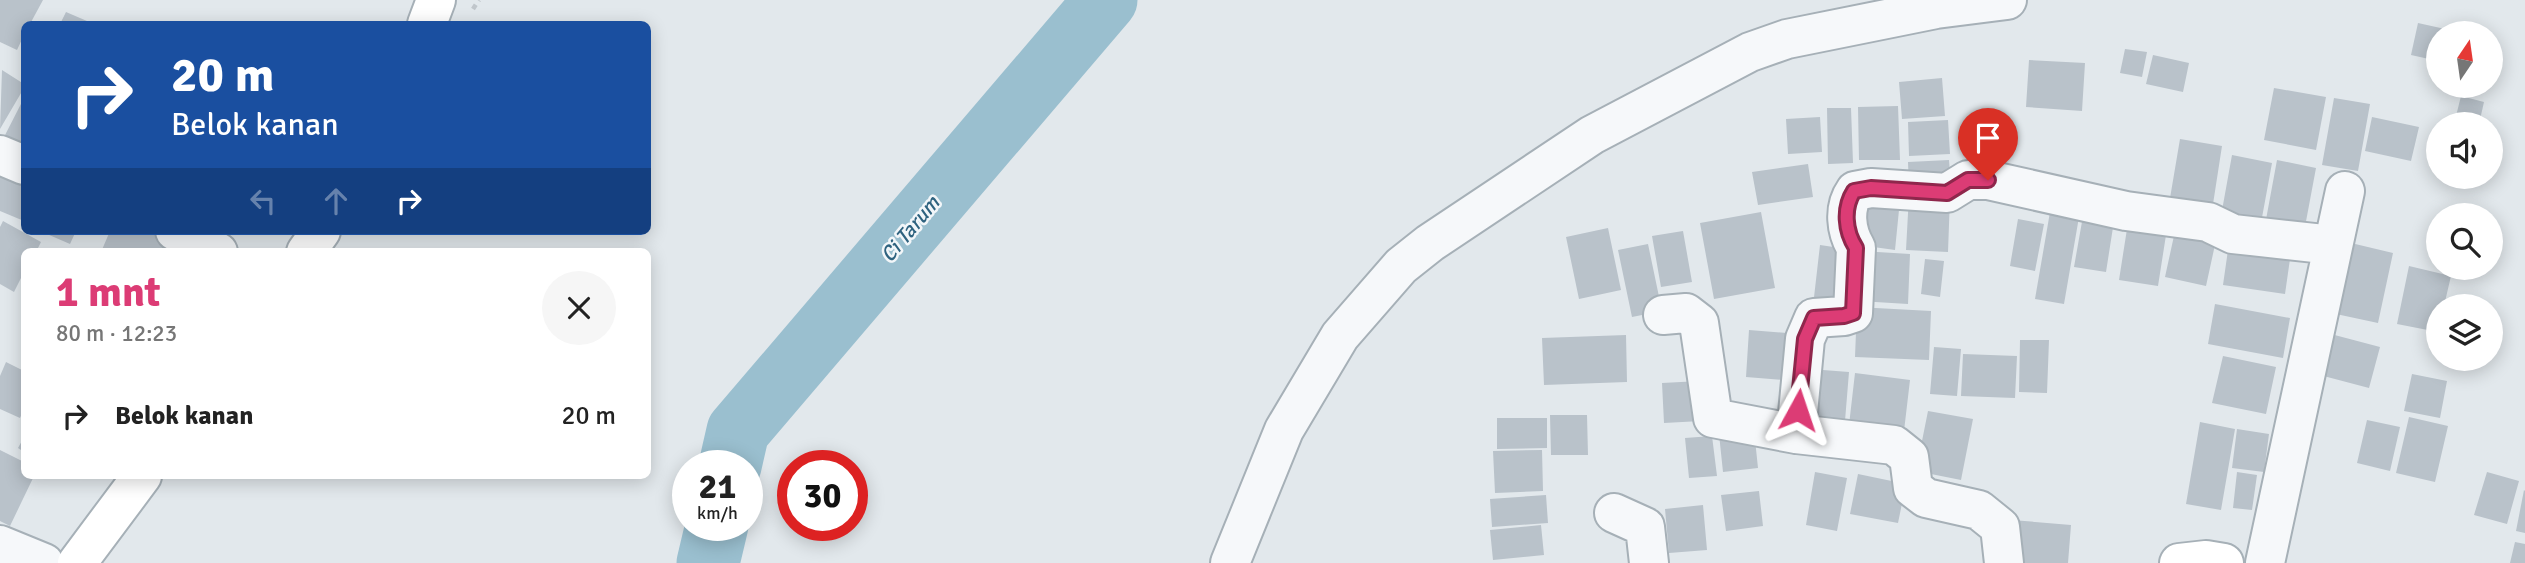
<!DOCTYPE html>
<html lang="id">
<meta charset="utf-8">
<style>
:root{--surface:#fff;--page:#f6f6f6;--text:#222;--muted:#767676;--accent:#dc3c75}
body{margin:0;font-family:Signika,sans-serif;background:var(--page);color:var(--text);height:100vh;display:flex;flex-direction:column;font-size:26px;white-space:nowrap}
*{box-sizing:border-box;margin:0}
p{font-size:23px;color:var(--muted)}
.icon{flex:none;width:38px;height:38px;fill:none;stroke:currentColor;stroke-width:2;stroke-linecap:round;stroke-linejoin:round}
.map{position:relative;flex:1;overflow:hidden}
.details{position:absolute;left:21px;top:248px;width:630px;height:231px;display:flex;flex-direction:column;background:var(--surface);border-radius:10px;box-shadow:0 4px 18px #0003}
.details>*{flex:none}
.banner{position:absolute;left:21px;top:21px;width:630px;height:214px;border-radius:10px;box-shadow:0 4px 18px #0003;background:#1a4fa0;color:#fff;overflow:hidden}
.needle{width:46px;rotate:13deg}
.buttons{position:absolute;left:2426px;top:21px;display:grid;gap:14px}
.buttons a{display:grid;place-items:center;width:77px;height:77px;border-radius:50%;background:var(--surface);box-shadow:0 4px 18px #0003;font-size:35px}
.speed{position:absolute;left:672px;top:450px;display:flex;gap:14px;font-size:35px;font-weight:700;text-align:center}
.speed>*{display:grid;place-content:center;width:91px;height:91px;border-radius:50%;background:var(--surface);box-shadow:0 4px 18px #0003;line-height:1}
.speed small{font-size:18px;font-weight:400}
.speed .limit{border:10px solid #d22;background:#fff;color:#111}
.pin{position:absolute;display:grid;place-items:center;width:60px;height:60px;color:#fff;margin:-72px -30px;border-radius:50% 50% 50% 0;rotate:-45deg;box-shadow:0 0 7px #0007}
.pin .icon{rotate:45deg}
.me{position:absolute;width:77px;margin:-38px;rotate:5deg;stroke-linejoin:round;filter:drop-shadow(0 0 5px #0008)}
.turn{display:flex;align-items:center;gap:24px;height:147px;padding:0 35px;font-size:32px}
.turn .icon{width:91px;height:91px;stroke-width:2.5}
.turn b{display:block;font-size:49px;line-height:60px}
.lanes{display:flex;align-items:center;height:66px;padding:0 35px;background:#0003;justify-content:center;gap:35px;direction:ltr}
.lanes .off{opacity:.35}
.round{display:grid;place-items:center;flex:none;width:74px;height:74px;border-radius:37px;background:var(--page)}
.headline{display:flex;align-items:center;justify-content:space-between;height:119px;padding:0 35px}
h1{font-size:42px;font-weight:700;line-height:52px;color:var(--accent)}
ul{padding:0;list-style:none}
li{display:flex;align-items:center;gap:21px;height:98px;padding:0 35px}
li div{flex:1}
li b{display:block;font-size:26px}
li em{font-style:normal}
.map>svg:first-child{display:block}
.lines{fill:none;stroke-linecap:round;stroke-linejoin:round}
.river{stroke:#9abfcf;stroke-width:63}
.building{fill:#b9c2ca}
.street-casing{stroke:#a6b0b7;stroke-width:42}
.secondary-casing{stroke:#a6b0b7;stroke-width:42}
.path{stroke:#c0c6cb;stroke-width:4.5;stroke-dasharray:5 5;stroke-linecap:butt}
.street{stroke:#f6f8fa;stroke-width:38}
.secondary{stroke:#fff;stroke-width:38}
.route-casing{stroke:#8f274c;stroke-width:18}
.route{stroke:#dc3c75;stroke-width:12}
.labels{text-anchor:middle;stroke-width:5;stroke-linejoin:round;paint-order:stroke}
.water-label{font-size:21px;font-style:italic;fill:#2e627f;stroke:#f2f6f9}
</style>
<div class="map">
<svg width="2525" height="563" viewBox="0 0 2525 563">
<rect width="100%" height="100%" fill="#e2e8ec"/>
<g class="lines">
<path class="river" d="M730,466L738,431L1106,0
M708,563L717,525"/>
</g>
<path class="building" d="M0,0H43L30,24H24V35L17,50L0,42Z
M66,12L94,24H60Z
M2418,23L2445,29V33H2438V61L2411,55Z
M2125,49L2147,52L2142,77L2120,73Z
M2153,55L2189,63L2183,92L2146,84Z
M2029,60L2085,63L2082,111L2026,107Z
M2,70L24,84V88L0,129Z
M1942,78L1945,116L1902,119L1899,82Z
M2274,88L2326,97L2316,150L2264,140Z
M2461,96L2484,102L2479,124H2454Z
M24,98V153L2,141Z
M2334,98L2370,104L2358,171L2322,165Z
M1898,106L1900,160H1859L1858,107Z
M1827,108H1851L1853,163L1828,164Z
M1820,117L1822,152L1788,154L1786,119Z
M2372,117L2419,127L2411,161L2365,151Z
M1948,120L1950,154L1909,156L1908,122Z
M2180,139L2222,146L2211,217L2168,210Z
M2232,155L2272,163L2261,223L2221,216Z
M1949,160L1951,188L1909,189L1908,162Z
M2277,160L2316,168L2304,232L2265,225Z
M1808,164L1813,197L1758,205L1752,172Z
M0,172L24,182V221L0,211Z
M1909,195L1950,197L1948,252L1906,250Z
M1865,196L1900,200L1895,250L1859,245Z
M1761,212L1775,288L1714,299L1700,223Z
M2050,212L2079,217L2064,304L2035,299Z
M2083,216L2114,221L2106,272L2074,267Z
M2018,219L2044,224L2035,271L2010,266Z
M3,221L41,242L36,252H24V272L14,292L0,284V227Z
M2177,222L2218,231L2206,286L2165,277Z
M1608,228L1621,290L1579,299L1566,237Z
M2127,229L2166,235L2158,286L2119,280Z
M40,231H76L70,244Z
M110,231H163L189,252H101Z
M1683,231L1692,282L1661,287L1652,236Z
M2229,243L2291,252L2285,294L2223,285Z
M2351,243L2393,253L2378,323L2336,314Z
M1648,244L1662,311L1632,317L1618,250Z
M1820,245L1854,250L1847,309L1813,306Z
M1861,251L1910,254L1908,304L1859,301Z
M1925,259L1944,261L1940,297L1921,294Z
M2409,266L2451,276L2444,306H2438V332L2397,324Z
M2215,304L2290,318L2283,358L2208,344Z
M1857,307L1931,311L1929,360L1855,357Z
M1749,330L1799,334L1795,381L1746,377Z
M2327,333L2380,347L2369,388L2316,374Z
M1626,335L1627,382L1544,385L1542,338Z
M2020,340H2049L2047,393L2019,392Z
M1934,347L1961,349L1957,396L1930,394Z
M1963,354L2017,356L2015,398L1961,396Z
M2223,356L2276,367L2266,414L2212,403Z
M6,362L24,371V409L20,418L0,409V376Z
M1810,369L1849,372L1844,433L1804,429Z
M1855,373L1910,380L1904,431L1849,425Z
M2412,374L2447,381L2440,418L2404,411Z
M1700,381L1701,421L1664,423L1662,383Z
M1928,411L1973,419L1961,480L1916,471Z
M1550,415H1587L1588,455H1551Z
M2409,417L2448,426L2435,482L2396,473Z
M1497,418H1547V448L1497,449Z
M2367,420L2400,427L2390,471L2357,463Z
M2200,422L2235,429L2221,510L2186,504Z
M2237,429L2269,434L2264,472L2232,468Z
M1754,430L1758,468L1723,472L1719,434Z
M1712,436L1717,476L1689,478L1685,438Z
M24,437V452L18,448Z
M0,450L24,462V476H34L10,526L0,521Z
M1542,450L1543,491L1495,493L1493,451Z
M1815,472L1847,478L1837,531L1806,525Z
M2237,472L2257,475L2252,510L2233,508Z
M2487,472L2519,481L2507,524L2474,515Z
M1858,474L1906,484L1898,523L1850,514Z
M2524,490L2525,491V533L2516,531Z
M1759,491L1763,526L1726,531L1721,495Z
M1546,495L1548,523L1492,527L1490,499Z
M1703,505L1707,550L1669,553L1665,509Z
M2012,520L2071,525L2068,563H2009Z
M1541,525L1544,555L1493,560L1490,530Z
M2515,542L2525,544V563H2510Z"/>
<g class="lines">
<defs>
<path id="street" d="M0,155L24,165
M175,231L218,252
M1663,315L1686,313L1699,323L1713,418L1796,434L1894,445L1909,457L1913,488L1926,498L1979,510L2000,527L2004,563
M1796,434L1805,339L1814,318L1844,316L1853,313L1856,248C1846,231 1843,208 1855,191L1871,188L1947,193L1968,180H1988L2126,211L2208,222L2233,234L2333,245
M1614,513L1645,527L1649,563
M0,545L44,563
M1230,563L1284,430L1340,336L1401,266L1430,243L1592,135L1750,52L1787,39L1936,9L2007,0
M2265,563L2345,191"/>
<path id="secondary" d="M427,24L436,0
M306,252L321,231
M77,563L142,476
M2179,563L2206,560L2224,563"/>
</defs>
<use href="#street" class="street-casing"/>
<use href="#secondary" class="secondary-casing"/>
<path class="path" d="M473,9L479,0"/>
<use href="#street" class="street"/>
<use href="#secondary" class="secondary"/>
</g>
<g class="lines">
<defs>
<path id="route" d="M1798,410L1805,339L1814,318L1844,316L1853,313L1856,248C1845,231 1843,208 1854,191L1871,188L1947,193L1968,180H1988"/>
</defs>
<use href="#route" class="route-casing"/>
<use href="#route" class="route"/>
</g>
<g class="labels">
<g class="water-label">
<text transform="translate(910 229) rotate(-50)" y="7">Ci Tarum</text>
</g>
</g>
</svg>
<div class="buttons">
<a><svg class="needle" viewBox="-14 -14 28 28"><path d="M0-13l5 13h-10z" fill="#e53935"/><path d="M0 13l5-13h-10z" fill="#767676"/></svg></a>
<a><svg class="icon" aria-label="sound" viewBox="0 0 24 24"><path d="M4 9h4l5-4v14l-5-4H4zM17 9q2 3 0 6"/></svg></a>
<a><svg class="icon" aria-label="search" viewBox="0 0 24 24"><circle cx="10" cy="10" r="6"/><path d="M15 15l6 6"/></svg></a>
<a><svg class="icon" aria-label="layers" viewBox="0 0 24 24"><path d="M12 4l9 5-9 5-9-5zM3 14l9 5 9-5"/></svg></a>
</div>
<div class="speed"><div>21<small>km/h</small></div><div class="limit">30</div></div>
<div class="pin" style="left:1988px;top:180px;background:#d93025"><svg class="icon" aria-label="arrive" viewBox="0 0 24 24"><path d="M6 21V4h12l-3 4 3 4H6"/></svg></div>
<svg class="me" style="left:1798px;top:410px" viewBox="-20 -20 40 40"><path d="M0-17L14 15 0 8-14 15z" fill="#dc3c75" stroke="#fff" stroke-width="4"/></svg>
<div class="banner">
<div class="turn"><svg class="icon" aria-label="right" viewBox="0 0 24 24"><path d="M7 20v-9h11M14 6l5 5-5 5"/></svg><div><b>20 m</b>Belok kanan</div></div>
<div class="lanes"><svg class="icon off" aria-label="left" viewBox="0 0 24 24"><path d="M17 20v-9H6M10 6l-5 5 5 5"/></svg><svg class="icon off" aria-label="ahead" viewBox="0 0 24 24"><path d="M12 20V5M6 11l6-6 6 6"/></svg><svg class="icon" aria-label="right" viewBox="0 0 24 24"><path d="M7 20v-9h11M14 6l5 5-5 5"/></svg></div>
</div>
<section class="details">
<div class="headline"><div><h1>1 mnt</h1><p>80 m · 12:23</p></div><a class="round"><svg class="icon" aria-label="close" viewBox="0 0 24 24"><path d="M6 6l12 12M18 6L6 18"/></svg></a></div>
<ul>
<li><svg class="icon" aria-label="right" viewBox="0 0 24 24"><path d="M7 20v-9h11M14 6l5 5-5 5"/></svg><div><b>Belok kanan</b></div><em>20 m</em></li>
</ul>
</section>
</div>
